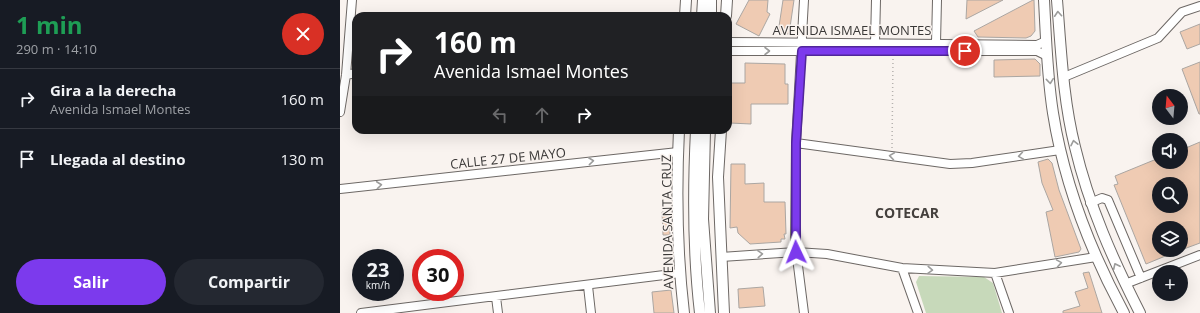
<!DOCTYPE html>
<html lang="es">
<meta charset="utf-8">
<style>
:root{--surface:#171b24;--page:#242831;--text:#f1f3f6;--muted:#9ea1a6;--line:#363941;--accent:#7c3aed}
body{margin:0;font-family:"Open Sans",sans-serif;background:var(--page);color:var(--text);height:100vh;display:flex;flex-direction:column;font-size:15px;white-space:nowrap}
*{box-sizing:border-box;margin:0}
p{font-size:13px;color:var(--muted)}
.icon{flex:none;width:22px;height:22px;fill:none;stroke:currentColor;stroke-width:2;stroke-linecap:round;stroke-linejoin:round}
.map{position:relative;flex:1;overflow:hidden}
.sheet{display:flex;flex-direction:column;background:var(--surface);width:340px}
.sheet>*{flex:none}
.banner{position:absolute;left:12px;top:12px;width:380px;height:122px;border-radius:12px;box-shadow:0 4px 16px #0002;background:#202124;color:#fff;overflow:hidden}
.needle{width:26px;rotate:344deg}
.buttons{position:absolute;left:812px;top:89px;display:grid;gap:8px}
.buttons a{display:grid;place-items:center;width:36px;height:36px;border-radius:50%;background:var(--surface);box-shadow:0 4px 16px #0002;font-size:20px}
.speed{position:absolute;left:12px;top:249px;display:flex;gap:8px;font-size:20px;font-weight:700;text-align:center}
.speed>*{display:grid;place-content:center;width:52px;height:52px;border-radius:50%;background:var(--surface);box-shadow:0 4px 16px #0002;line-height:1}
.speed small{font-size:10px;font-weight:400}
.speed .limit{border:6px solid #d22;background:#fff;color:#111}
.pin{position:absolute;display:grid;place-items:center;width:34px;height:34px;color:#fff;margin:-17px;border:2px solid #fff;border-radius:50%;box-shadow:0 1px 4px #0007}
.me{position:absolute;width:44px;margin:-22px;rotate:358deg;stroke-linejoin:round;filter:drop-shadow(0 0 3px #0008)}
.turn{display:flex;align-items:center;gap:14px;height:84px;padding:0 16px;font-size:18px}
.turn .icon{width:52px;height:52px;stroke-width:2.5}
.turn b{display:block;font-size:28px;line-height:34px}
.lanes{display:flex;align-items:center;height:38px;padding:0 16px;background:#0003;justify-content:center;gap:20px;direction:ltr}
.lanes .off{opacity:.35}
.round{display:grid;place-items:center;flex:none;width:42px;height:42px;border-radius:21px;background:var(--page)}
.head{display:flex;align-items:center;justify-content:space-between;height:68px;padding:0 16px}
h1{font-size:24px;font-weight:700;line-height:30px;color:#1e9e55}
.action{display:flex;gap:8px;margin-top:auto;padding:8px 16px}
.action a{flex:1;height:46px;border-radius:24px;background:var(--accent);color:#fff;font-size:16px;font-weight:700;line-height:46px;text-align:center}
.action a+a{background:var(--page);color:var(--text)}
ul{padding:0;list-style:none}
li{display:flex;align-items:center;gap:12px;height:60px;padding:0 16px;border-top:1px solid var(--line)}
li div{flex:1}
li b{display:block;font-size:15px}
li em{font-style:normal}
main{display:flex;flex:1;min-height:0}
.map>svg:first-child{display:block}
.green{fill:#c7d9ba}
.building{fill:#efcbb3;stroke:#aba6a2;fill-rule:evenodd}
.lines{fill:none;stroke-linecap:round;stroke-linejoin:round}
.minor-casing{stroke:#6d6865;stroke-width:10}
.major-casing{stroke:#6d6865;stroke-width:12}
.path{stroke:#b5b1ae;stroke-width:1.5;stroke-dasharray:1 3;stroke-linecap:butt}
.minor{stroke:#fff;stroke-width:8}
.major{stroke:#fff;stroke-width:10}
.oneway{stroke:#9c9c9b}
.route-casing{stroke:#51269a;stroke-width:10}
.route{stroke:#7c3aed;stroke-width:7}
.labels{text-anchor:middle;stroke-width:3;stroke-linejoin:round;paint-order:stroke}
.street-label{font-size:13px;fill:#3a3837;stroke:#f9f3ef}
.neighbourhood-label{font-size:14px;font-weight:bold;fill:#45403d;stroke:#f9f3ef}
</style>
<main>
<section class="sheet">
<div class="head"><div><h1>1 min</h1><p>290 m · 14:10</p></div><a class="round" style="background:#d93025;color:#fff"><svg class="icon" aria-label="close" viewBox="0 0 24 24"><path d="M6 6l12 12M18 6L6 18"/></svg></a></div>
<ul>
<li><svg class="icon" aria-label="right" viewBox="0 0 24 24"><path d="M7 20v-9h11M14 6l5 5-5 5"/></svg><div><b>Gira a la derecha</b><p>Avenida Ismael Montes</p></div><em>160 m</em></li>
<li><svg class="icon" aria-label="arrive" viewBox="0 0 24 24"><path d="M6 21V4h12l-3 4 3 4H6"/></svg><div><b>Llegada al destino</b></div><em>130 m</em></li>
</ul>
<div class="action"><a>Salir</a><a>Compartir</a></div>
</section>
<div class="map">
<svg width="860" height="313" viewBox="0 0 860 313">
<rect width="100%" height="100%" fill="#f9f3ef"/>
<path class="green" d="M579,276L644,277L653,283L662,313H586L576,282Z"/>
<path class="building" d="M409,0H428L427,12L430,14L419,36L396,24Z
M443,0H454L449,34L438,33Z
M627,0H663L626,19Z
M693,0H694L695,31L691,36L686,38L638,37L634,31Z
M860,24V44L847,49L840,32Z
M695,59L700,64V76L654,77V60Z
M860,62V114H859L842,69Z
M405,63L445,64V84H448V104H411V124L390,123L391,83H405Z
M860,142V243L841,250V228H819V250H840L806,264L774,185L778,184L775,176L819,158V162H841V150ZM819,184H841V206H819Z
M708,159L712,163L719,190L741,249L739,252L715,257L706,212L713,210L702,183L698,162Z
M391,164H405V184L424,183V202H445L446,234H444L445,239H441V242L410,244L398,233L397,227L390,228Z
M322,212H329L330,235H323Z
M749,272L762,313H723V311L740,306L735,292L748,288L743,273Z
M423,287L425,306L399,308L398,289Z
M331,290L334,313H314L312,292Z"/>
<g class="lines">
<defs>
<path id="minor" d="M388,42L697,45L706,41
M535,42L536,0
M596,43L597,0
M388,51H697L707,56
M6,75L16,73
M724,77L818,38L842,12L860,6
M0,112L6,75L12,0
M456,143L610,164L632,163L720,150
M0,189L338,152
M750,203L762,198L768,200L801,278
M381,257L456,252L487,254L562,268L655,273L756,257
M562,268L578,313
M655,273L669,313
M785,284L860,255
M248,286L251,313
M156,297L158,313
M21,313L340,273
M464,313L455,242L456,143L464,0"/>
<path id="major" d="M704,0C706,37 707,76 713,113C724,183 750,250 784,313
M717,0C721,49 723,100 735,147C749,206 773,260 800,313
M345,16L346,0
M362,16L363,0
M371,16V0
M386,16L387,0
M339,130C336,191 337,253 344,313
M356,130C353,190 353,253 360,313
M365,130L363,219L370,313
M381,130L378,177L384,313"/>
</defs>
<use href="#minor" class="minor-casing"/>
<use href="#major" class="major-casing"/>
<path class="path" d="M552,148L553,58"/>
<use href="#minor" class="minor"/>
<use href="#major" class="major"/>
</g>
<defs><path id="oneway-chevron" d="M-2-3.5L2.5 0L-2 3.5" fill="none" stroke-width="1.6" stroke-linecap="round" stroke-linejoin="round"/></defs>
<g class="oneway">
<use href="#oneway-chevron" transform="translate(718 14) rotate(-94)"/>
<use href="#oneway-chevron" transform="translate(427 51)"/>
<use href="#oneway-chevron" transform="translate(710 81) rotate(84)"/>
<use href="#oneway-chevron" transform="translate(734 143) rotate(-102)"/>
<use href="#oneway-chevron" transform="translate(552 156) rotate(-172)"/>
<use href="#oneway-chevron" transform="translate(681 156) rotate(171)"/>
<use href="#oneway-chevron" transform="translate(251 161) rotate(-6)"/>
<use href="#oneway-chevron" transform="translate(39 185) rotate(-6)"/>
<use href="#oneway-chevron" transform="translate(420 254) rotate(-4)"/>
<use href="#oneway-chevron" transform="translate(719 263) rotate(-9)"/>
<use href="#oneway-chevron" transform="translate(776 266) rotate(-115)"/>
<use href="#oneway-chevron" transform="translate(590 270) rotate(3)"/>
</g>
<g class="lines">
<defs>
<path id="route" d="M456,252V143L462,51H625"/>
</defs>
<use href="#route" class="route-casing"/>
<use href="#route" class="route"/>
</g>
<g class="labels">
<g class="street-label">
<text x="512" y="35">AVENIDA ISMAEL MONTES</text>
<text transform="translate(168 158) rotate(-6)" y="5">CALLE 27 DE MAYO</text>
<text transform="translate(327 222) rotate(-91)" y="5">AVENIDA SANTA CRUZ</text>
</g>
<g class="neighbourhood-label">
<text x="567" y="218">COTECAR</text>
</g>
</g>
</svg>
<div class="buttons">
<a><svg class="needle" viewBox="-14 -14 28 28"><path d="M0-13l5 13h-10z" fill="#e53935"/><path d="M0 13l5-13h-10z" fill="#9ea1a6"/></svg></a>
<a><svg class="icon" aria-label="sound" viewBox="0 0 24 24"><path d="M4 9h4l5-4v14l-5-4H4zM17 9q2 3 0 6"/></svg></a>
<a><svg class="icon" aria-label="search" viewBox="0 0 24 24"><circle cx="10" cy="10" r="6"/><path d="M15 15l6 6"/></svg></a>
<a><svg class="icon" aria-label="layers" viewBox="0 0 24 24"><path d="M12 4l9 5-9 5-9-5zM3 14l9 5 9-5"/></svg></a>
<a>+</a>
</div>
<div class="speed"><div>23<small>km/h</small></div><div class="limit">30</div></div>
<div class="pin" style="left:625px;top:51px;background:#d93025"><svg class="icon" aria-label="arrive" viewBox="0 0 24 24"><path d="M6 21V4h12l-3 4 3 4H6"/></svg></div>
<svg class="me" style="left:456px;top:252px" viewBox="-20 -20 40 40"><path d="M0-17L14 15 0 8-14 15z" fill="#7c3aed" stroke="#fff" stroke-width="4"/></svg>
<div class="banner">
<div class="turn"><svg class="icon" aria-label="right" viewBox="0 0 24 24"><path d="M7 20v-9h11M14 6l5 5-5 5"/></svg><div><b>160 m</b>Avenida Ismael Montes</div></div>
<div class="lanes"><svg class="icon off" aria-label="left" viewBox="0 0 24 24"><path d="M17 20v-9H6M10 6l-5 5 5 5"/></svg><svg class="icon off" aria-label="ahead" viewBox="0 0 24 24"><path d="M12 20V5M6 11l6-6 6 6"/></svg><svg class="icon" aria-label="right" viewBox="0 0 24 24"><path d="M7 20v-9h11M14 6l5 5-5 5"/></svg></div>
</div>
</div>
</main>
